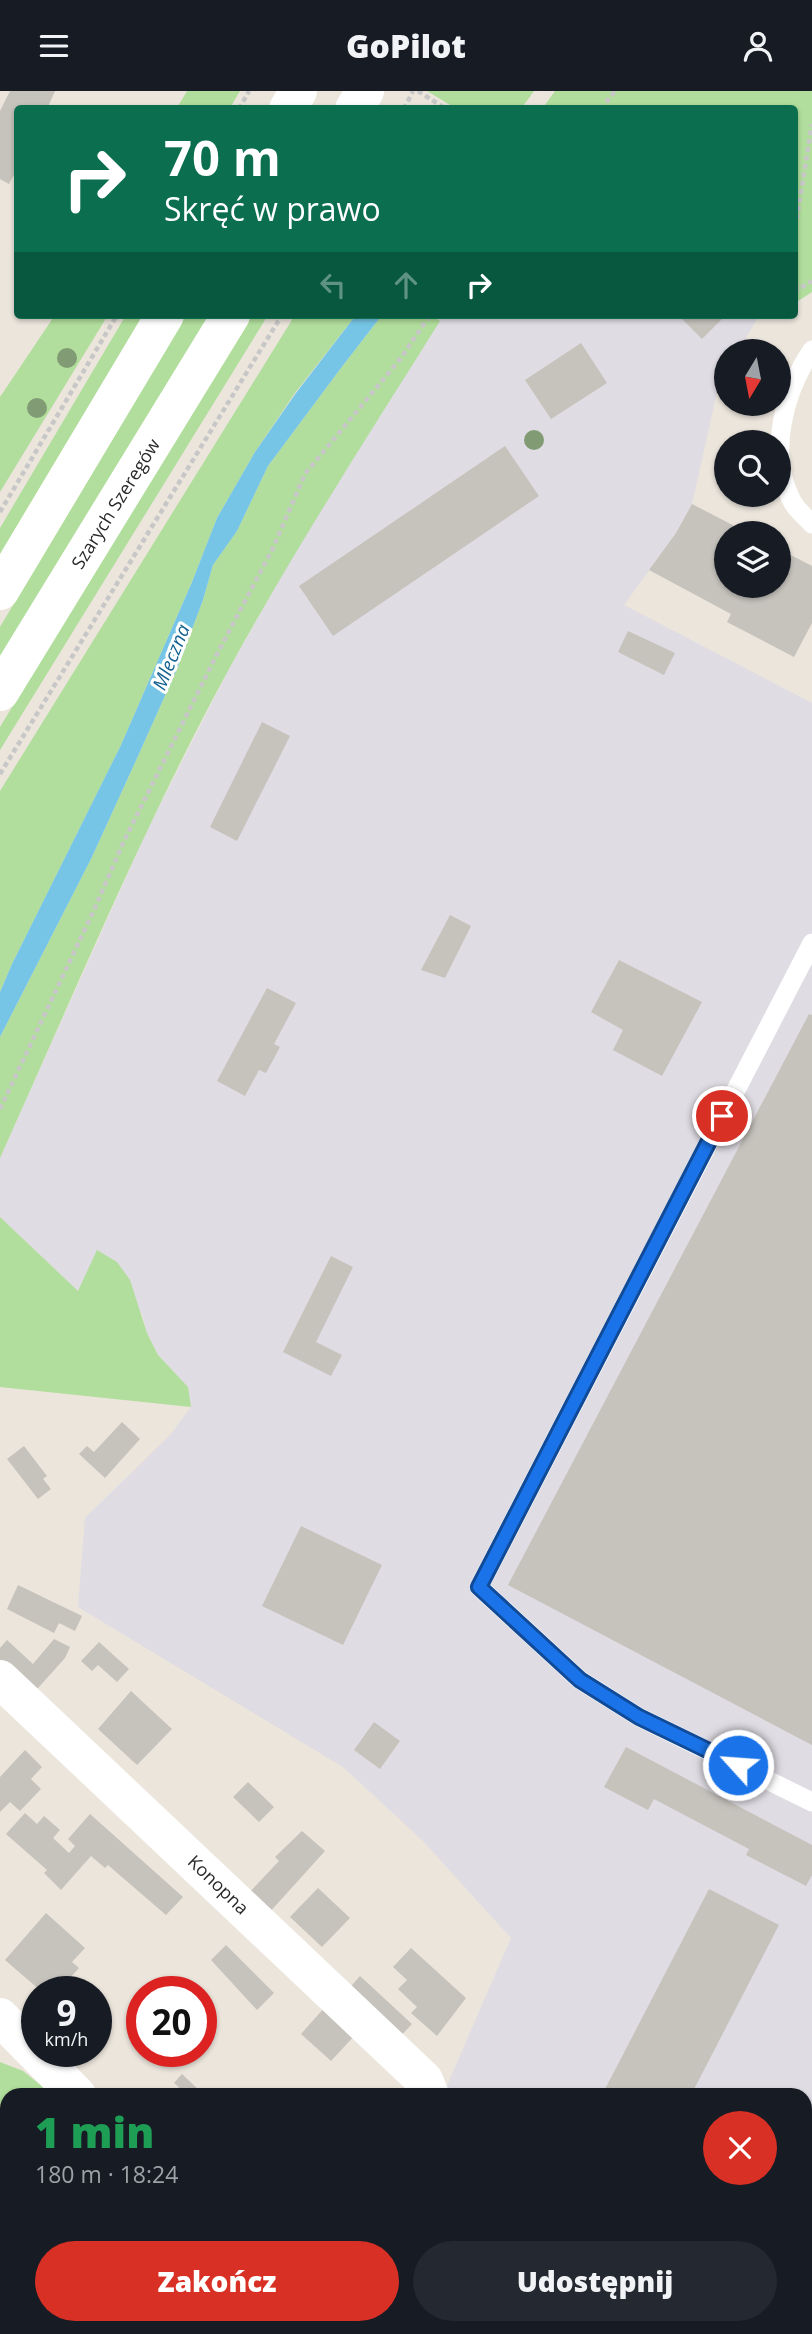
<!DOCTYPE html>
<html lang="pl">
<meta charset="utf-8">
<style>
:root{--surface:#171b24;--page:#242831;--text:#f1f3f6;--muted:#9ea1a6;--accent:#d93025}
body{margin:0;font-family:"Open Sans",sans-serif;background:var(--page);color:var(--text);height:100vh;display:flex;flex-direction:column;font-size:26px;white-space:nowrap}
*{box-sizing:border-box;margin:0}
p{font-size:23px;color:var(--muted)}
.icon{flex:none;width:38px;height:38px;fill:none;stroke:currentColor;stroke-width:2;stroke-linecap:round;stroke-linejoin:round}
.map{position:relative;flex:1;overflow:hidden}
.side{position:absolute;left:0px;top:1997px;width:812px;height:247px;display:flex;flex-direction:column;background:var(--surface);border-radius:21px 21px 0 0;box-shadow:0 2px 5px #0004}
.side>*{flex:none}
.hud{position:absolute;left:14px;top:14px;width:784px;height:214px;border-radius:7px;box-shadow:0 2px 5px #0004;background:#0b6e4f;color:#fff;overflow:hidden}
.needle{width:46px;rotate:190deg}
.controls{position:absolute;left:714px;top:248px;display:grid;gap:14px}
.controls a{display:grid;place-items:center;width:77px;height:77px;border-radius:50%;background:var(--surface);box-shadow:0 2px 5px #0004;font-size:35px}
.speed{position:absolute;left:21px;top:1885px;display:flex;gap:14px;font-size:35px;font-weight:700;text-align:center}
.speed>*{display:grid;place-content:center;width:91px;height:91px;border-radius:50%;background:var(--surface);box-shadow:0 2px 5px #0004;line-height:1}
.speed small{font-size:18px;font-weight:400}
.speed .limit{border:10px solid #d22;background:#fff;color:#111}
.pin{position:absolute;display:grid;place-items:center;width:60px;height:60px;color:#fff;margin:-30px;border:4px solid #fff;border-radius:50%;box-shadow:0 2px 7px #0007}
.me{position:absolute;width:77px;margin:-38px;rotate:296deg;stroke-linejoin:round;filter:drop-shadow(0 0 5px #0008)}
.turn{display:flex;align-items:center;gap:24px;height:147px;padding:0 35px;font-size:32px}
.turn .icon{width:91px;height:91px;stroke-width:2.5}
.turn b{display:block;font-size:49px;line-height:60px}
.lanes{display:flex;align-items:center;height:66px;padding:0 35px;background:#0003;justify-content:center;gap:35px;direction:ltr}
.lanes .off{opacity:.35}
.round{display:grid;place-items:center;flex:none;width:74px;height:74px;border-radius:37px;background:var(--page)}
.head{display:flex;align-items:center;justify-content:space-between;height:119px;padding:0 35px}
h1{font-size:42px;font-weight:800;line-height:52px;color:#1e9e55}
.action{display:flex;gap:14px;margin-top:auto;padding:14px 35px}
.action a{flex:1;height:80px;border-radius:42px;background:var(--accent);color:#fff;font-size:28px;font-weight:800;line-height:80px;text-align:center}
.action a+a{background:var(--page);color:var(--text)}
header{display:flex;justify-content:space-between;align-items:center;height:91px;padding:0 35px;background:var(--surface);font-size:32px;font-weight:800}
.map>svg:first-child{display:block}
.industrial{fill:#dfdce3}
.green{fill:#b1de9c}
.water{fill:#76c5e6}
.building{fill:#c6c2bc}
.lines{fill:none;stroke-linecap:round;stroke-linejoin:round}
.path{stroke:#c7c7c7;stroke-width:4.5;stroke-dasharray:5 3.5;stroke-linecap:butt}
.lane{stroke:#fff;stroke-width:19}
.street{stroke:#fff;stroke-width:38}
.secondary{stroke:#fff;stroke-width:38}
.tree{fill:#819c74}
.route-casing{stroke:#114b97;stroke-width:18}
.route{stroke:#1a73e8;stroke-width:12}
.labels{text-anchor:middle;stroke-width:6;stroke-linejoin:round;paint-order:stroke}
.street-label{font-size:18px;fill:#292929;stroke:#fff}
.water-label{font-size:19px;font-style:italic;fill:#166391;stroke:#fff}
</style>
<header><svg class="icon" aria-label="menu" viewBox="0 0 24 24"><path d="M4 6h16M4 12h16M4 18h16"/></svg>GoPilot<svg class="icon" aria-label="person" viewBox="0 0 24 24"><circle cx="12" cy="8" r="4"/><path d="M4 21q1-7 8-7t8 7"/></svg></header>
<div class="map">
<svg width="812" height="2243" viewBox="0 0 812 2243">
<rect width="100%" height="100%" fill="#ebe5dc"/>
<path class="industrial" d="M443,224H757L758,226L738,261H726V280L719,292L692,413L676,442L624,514L812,612V2243H534L535,2236H805V2004H453L446,1997L511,1847L423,1750L343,1676L78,1516L85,1427L171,1343L191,1316L188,1296L158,1264L147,1242L142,1222L78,1200L0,1126V1067L146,742L228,580L296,459Z"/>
<path class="green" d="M187,0H240L230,17H177Z
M427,0H534L521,18L455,17Z
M555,0H812V201L795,212L794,18H542Z
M55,224H108L0,401V306Z
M126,224H143L0,466V437Z
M185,224H209L0,568V536Z
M251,224H268L0,659V636Z
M295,224H356L295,302L255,361L217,427L192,491L121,654L12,873L0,901V700Z
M382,224H433L440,230C368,345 294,459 229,578C143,736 74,903 0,1067V946L92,766L138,665L177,578L203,509L213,474L237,440L268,375L341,277Z
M0,1126L78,1200L97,1159L117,1171L130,1189L147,1242L158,1264L188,1296L191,1316L0,1296Z
M0,1971L23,1980L53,2004H7V2083L0,2076Z
M180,2237H260L292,2243H188Z
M387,2237H485L487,2243H398Z"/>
<path class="water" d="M356,224H382L341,277L268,375L237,440L213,474L203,509L177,578L138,665L92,766L0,946V901L12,873L121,654L192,491L217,427L255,361L296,302Z"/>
<path class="building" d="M10,0H55L47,18H18V76L9,93L0,88V20Z
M678,224H726L702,248Z
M581,252L607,292L551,328L525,289Z
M505,355L539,405L333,545L299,495Z
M692,413L750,443H726V495H779V458L812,475V532L794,566L727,531L731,523L649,479L676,442Z
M628,540L675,562L664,584L618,561Z
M262,631L290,645L237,750L210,736Z
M450,824L471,835L445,887L421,879Z
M619,869L702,911L662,985L613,959L623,939L591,921Z
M267,897L296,912L274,953L280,956L266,982L259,979L245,1005L217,990Z
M809,923L812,924V1654L508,1494Z
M331,1165L353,1176L316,1251L342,1264L331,1285L283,1261Z
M122,1331L140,1348L105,1387L79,1363L87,1355L94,1361Z
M24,1355L47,1385L43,1388L51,1398L38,1408L7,1368Z
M301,1435L382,1474L343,1554L262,1515Z
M18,1494L82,1525L75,1540L59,1532L54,1542L7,1518Z
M54,1548L70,1556L65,1567L30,1606L0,1579V1557L7,1549L33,1573Z
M99,1551L129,1578L117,1591L98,1574L92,1580L81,1570Z
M131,1600L172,1638L137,1674L98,1638Z
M374,1631L400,1650L380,1678L354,1659Z
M626,1656L812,1754V1784L806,1795L746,1764L749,1758L654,1708L648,1719L604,1696Z
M25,1659L42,1676L31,1688L41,1698L20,1720L10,1711L0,1721V1686Z
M248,1691L274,1716L259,1731L233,1706Z
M25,1722L37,1733L44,1725L60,1739L53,1747L69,1762L75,1755L68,1748L90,1723L183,1806L166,1824L108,1774L105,1777L91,1765L61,1799L44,1782L47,1779L6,1743Z
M302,1740L325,1760L268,1823L247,1804L279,1770L275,1766Z
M318,1797L350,1827L322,1856L290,1826Z
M709,1798L779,1834L691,2004H602Z
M46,1822L85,1857L72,1871L79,1877L67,1890L60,1885L47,1900H41L5,1869Z
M226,1854L274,1902L257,1919L211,1869Z
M411,1857L466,1907L437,1945L411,1922L417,1916L398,1898L407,1889L393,1876Z
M360,1885L412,1933L395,1951L345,1902Z
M325,1916L356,1943L331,1970L301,1943Z
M182,1983L204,2004H172L179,1996L174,1992Z"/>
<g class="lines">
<path class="path" d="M418,0L446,18
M239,18L249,0
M404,18L413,0
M601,18L615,0
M794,145L812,33
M794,186L797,198
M794,201L812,190
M0,421L117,224
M0,683L282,224
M0,1018L94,819L124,750L216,565L273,457L305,383L401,267L430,224"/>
<path class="lane" d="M812,259C785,299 767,362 791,408C795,418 805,425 812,433
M812,852L479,1496L580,1589L639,1626L812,1711
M0,2091L7,2098
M159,2236L166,2243
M491,2236L493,2243"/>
<path class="street" d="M0,1588L424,1989L430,2004
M0,1926L77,2004
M312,2236L326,2243"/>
<path class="secondary" d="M288,18L298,0
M354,18L365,0
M0,500L165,224
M0,601L231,224"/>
</g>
<g class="tree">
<circle cx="67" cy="267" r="10"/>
<circle cx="37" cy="317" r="10"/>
<circle cx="534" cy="349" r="10"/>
</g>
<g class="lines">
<defs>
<path id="route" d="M722,1025L479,1496L580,1589L639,1626L738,1674"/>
</defs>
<use href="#route" class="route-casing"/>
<use href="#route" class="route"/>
</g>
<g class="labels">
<g class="street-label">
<text transform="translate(116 413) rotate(-58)" y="6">Szarych Szeregów</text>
<text transform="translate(218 1794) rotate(44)" y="6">Konopna</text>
</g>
<g class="water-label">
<text transform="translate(171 566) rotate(-68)" y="7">Mleczna</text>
</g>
</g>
</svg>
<div class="controls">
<a><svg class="needle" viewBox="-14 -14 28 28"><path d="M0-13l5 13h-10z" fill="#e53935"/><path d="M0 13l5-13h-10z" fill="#9ea1a6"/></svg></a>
<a><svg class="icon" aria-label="search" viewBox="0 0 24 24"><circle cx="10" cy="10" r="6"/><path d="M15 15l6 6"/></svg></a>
<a><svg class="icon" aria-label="layers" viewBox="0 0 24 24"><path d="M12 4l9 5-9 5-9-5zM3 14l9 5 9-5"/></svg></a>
</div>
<div class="speed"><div>9<small>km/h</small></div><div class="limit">20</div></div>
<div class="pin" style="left:722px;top:1025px;background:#d93025"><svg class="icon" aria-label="arrive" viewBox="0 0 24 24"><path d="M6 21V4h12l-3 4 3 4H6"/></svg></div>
<svg class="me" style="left:738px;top:1674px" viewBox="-20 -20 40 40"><circle r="17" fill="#1a73e8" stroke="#fff" stroke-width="3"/><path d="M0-11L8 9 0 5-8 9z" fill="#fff"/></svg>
<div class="hud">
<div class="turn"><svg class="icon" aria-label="right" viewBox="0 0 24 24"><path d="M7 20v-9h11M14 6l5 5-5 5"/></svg><div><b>70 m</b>Skręć w prawo</div></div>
<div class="lanes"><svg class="icon off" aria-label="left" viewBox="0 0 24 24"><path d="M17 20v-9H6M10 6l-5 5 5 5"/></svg><svg class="icon off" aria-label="ahead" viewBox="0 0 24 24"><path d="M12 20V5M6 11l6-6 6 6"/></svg><svg class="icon" aria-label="right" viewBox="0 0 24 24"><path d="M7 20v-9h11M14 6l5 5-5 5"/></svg></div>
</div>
<section class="side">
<div class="head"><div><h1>1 min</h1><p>180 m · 18:24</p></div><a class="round" style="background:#d93025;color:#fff"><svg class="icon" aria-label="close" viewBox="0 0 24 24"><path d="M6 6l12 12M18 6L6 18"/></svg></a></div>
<div class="action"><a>Zakończ</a><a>Udostępnij</a></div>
</section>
</div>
